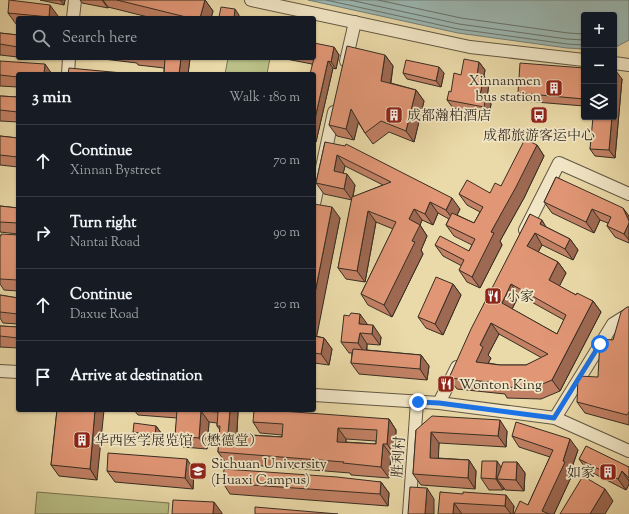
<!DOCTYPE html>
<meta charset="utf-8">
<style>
body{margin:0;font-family:"Sorts Mill Goudy","Noto Serif SC",serif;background:#20242c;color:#f1f3f6}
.controls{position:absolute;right:12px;top:12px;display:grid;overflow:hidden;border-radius:4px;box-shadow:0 1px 3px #0004}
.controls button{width:36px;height:36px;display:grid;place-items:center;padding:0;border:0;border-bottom:1px solid #363941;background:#171b24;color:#f1f3f6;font:20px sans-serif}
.stop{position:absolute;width:12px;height:12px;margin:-9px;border:3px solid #1a73e8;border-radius:50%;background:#fff}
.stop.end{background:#1a73e8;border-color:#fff;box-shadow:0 1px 4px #0008}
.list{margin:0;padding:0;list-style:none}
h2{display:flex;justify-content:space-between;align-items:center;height:52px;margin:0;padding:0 16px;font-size:17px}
h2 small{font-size:13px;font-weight:400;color:#9ea1a6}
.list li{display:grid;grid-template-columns:26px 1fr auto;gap:12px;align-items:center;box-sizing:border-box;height:72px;padding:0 16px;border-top:1px solid #363941}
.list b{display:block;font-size:15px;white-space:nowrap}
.list p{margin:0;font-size:13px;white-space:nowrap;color:#9ea1a6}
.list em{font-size:13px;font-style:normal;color:#9ea1a6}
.icon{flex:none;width:22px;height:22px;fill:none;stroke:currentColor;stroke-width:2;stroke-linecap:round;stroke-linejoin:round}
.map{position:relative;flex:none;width:629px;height:514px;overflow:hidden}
.search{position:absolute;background:#171b24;box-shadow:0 1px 3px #0004;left:16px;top:16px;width:300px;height:44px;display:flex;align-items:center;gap:10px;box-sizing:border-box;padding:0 14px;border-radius:4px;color:#9ea1a6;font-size:15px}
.panel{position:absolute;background:#171b24;box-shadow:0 1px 3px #0004;left:16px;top:72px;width:300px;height:340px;border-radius:4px}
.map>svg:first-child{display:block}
.green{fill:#b9bf86;stroke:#787654}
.water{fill:#9cb8b3;stroke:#738179}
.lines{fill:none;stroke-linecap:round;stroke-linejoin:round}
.shore{stroke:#69736b;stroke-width:1}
.minor-casing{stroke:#635944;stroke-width:14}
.minor{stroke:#f2e7c7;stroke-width:12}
.wall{fill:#c28165;stroke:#362e23;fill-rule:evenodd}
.shaded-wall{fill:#9e6952;stroke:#362e23}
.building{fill:#e19675;stroke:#362e23;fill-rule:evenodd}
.route{stroke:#1a73e8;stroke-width:5}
.labels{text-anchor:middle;stroke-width:3.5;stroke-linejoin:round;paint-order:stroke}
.poi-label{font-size:14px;fill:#362e23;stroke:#f2e7c7;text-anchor:start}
.street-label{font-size:14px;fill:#362e23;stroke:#f2e7c7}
</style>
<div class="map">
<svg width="629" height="514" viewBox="0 0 629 514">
<rect width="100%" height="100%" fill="#ebdaa9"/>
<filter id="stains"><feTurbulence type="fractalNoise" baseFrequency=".005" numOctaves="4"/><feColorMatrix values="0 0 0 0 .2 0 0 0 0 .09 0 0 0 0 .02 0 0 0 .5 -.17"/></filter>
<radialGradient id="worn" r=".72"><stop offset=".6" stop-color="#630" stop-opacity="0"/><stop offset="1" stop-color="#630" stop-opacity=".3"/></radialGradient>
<g class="green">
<polygon points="228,58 270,58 267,74 225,74"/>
<polygon points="37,492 169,503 168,514 35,514"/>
</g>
<polygon class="water" points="308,0 629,0 629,40 614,48 614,15 584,15 584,49 567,48 458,33"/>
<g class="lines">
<g class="shore">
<polyline points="326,0 458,29 567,44 584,45"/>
<polyline points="350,0 459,24 567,39 584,40"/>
<polyline points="378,0 461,18 568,33 584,34"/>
</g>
<defs>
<g id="minor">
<polyline points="251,0 470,47 584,60"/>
<polyline points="73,18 75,0"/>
<polyline points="346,61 355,22"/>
<polyline points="614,63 629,65"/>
<polyline points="68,74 69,58"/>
<polyline points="314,204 334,112"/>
<polyline points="525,230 559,163 629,194"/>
<polyline points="0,371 18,372"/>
<polyline points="314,395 439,403 555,418 629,451"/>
<polyline points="439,403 457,367"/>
<polyline points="555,418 613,324 629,314"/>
<polyline points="409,514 417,402"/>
</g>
</defs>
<use href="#minor" class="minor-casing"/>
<use href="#minor" class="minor"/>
</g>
<g class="wall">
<polygon points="40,0 65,0 64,5"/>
<polygon points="80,0 205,0 213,11 211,18 152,18 108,7 108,8 82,3"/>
<polygon points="8,13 58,16 58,18 18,18 18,24 16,24"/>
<polygon points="0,33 18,35 18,57 0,55"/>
<polygon points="334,47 339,55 336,69 333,68 316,142 314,141 314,74 312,64 281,58 314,58"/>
<polygon points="385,55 393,66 391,83 416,90 424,101 414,142 389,132 373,144 365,133 358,122 354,140 337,136 329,125"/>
<polygon points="95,58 190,58 188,74 164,74 164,68 138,65 137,63"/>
<polygon points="0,61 18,74 18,87 0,86"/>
<polygon points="479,62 485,70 484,76 489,84 487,97 491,104 489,115 453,108 447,100 451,92 461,75"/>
<polygon points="584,68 584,106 523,101 518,93"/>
<polygon points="403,73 444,73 441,87 407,79"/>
<polygon points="622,79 615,158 595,156 590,149"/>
<polygon points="0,96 18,97 18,122 0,121"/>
<polygon points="0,136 18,138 18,167 0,165"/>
<path d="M325,142L460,209L457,215L474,223L480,212L467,205L459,194L490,193L501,186L537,145L544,156L524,198L500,241L502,245L480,288L467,282L459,270L462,266L443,256L435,245L469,251L472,245L454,236L446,225L449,219L438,213L433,225L422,220L420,225L427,236L421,250L423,254L392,317L368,305L361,294L393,229L376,222L365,282L346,279L338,268L352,200L324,194L316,183ZM345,166L383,185L353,197L355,185L343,173Z"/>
<polygon points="556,177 629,216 629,243 615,237 607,226 608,223 600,220 594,233 552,213 544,202"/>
<polygon points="314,204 340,218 316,336 324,338 332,349 329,365 314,363"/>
<polygon points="0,206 18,208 18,234 0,232"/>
<path d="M530,214L546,227L570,239L578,250L573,260L542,245L538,252L558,262L566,273L559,286L576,295L593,301L601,312L560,391L541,399L507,398L505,394L457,389L449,378ZM519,295L564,320L557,334L512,309ZM499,334L542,358L526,365H500L488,363L491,358L488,355Z"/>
<polygon points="18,235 18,291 4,290 0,284 0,236"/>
<polygon points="453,284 461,295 443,335 426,328 418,317"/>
<polygon points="0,295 18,298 18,324 3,323 0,318"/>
<polygon points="629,307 629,425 585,413 577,402 598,377 613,340"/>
<polygon points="368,325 381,337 380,345 367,344 367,350 421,355 429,366 427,380 359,374 351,363 352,353 349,353 341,342"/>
<polygon points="0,326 18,327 18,348 0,347"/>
<polygon points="57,410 97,480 59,476 51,465"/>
<path d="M134,410H237L238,412L237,434L282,437V435L260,433L253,422L389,419L396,430L395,456L391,455L389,478L351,475L350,473L226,463L218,452L220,430L217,426V423L209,422L207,449L183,447L175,436L177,418L138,415ZM346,439L376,441V444L346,442Z"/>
<polygon points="156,426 164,437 163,446 141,444 133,432"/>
<polygon points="416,430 507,431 506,447 439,443 438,458 469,460 476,471 475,489 421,485 413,474"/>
<polygon points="512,436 578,450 571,470 573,473 554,514 514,514 528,505 550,457 519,447"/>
<polygon points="579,459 629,467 629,484 626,490 587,470"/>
<polygon points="517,462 525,473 524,491 505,490 504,488 503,490 489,490 481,478 501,468"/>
<polygon points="194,470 193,489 115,482 107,471"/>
<polygon points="381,482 389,493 388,506 230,494 223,483"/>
<polygon points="440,492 514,506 513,514 462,514"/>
</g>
<g class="shaded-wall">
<polygon points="60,0 65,0 64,5"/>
<polygon points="102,0 103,0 108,7 108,8"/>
<polygon points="205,0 213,11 211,18 200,18"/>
<polygon points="50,5 58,16 58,18 49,18 49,17"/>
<polygon points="235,9 239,15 239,18 234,18"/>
<polygon points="334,47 339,55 336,69 331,62"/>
<polygon points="385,55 393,66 389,92 381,81"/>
<polygon points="181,58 190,58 188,74 179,74"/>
<polygon points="328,61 333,68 316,142 314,138 314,123"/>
<polygon points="479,62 485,70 482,83 477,75"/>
<polygon points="45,64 52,74 44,74"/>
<polygon points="439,67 444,73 441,87 436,81"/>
<polygon points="616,71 622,79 615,158 609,150 612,117 614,117 614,97"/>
<polygon points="484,76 489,84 487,97 491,104 489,115 484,107 480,95"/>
<polygon points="416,90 424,101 414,142 406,131"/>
<polygon points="351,109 359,120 354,140 346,129"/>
<polygon points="537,145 544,156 524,198 500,241 502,245 480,288 472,277 491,232"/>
<polygon points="337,155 345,166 341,182 334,171"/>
<polygon points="347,174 355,185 352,200 344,189"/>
<polygon points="452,198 460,209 454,221 446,210"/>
<polygon points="430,202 438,213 433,225 425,214"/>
<polygon points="332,207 340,218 315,345 314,344 314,298"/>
<polygon points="623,208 629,216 629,221"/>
<polygon points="414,209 422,220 420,225 427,236 421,250 423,254 392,317 384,305 412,241 409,219"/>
<polygon points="592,209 600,220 594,233 586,222"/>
<polygon points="368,211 376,222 365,282 357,271"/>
<polygon points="542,220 549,232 540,224"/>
<polygon points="629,223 629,240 624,234"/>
<polygon points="535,233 542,245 535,258 527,246"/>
<polygon points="570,239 578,250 573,260 565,249"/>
<polygon points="558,262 566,273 557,291 549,280"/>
<polygon points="453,284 461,295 443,335 435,324"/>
<polygon points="511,284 519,295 509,315 502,303"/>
<polygon points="593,301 601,312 560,391 552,380"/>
<polygon points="360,314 368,325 359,324"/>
<polygon points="491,323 499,334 488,355 491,358 483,373 476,362 480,345"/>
<polygon points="373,325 381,337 380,345 372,334"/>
<polygon points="360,333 367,344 366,355 358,343"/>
<polygon points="324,338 332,349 329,365 321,354"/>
<polygon points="421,355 429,366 427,380 420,369"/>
<polygon points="95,410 104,410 97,480 90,469"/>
<polygon points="230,410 237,410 238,412 236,445 228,434"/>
<polygon points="201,411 209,422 207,449 199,438"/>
<polygon points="389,419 396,430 395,456 387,444"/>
<polygon points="500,420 507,431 506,447 498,436"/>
<polygon points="156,426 164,437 163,446 155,435"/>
<polygon points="338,428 346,439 345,453 337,442"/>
<polygon points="431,432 439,443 438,469 430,458"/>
<polygon points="570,439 578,450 571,470 573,473 554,514 544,514 542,511 563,461"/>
<polygon points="383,444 391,455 389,478 381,467"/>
<polygon points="187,459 194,470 193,489 185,478"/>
<polygon points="469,460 476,471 475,489 468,478"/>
<polygon points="497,461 505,473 497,479 504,488 503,490 496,479"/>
<polygon points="517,462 525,473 524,491 516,480"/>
<polygon points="622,471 629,481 629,484 626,490 618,479"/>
<polygon points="381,482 389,493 388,506 380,494"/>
<polygon points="427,488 434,499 434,514 425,514"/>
<polygon points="605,489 613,501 605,514 590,514"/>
<polygon points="506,495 514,506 513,514 511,514 505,506"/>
<polygon points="214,502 222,513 222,514 213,514"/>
<polygon points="454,503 462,514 453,514"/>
</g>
<g class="building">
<polygon points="9,0 50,5 49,17 8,13"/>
<polygon points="117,0 205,0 200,18 190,18"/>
<polygon points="221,7 235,9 234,18 224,18 219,17"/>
<polygon points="0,33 18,35 18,47 0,44"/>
<polygon points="314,43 334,47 331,62 328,61 314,123 314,74 310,74 314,58 312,58 314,58"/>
<polygon points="347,46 385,55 381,81 416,90 406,131 381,121 365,133 351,109 346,129 329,125"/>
<polygon points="165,58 181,58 179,74 164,74"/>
<polygon points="464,59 479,62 477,75 484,76 480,95 486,96 484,107 447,100 449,91 451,92 454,73 461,75"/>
<polygon points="406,60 439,67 436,81 403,73"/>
<polygon points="0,61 45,64 44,74 18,74 18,77 0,75"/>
<polygon points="520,63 584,68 584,99 518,93"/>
<polygon points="69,68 133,74 68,74"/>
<polygon points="614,71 616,71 614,97"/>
<polygon points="0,96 18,97 18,112 0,110"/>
<polygon points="593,117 612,117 609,150 590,149"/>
<polygon points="0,136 18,138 18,157 0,155"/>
<polygon points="525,139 537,145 516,187 491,232 494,233 472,277 459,270 464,260 435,245 440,236 469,251 475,239 446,225 452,213 474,223 483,207 459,194 467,180 490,193 495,183 501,186"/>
<polygon points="325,142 345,146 346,144 452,198 446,210 430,202 425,214 414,209 409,219 420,225 412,241 415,242 384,305 361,294 396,222 368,211 357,271 338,268 352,197 391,182 337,155 334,171 347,174 344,189 316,183"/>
<polygon points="556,177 623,208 629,221 629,223 624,234 607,226 611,217 592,209 586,222 544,202"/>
<polygon points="314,204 332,207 314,298"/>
<polygon points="0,206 18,208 18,223 0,222"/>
<path d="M530,214L542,220L540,224L570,239L565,249L535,233L527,246L558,262L549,280L576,295L577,293L593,301L552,380L533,388L499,387V383L449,378L471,329ZM511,284L566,315L557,334L502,303ZM491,323L548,354L526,365H500L476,362L483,347L480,345Z"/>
<polygon points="1,234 18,235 18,280 0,279 0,236 1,236"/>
<polygon points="436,277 453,284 435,324 418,317"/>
<polygon points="0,295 18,298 18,314 0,312"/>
<polygon points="627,307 629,307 629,412 627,415 577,402 578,376 598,377 600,339 613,340 621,312"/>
<polygon points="351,313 360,314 359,324 373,325 372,334 360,333 358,343 341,342 344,315 349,316"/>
<polygon points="0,326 18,327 18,338 0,336"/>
<polygon points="314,336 324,338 321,354 314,353"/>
<polygon points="353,349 421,355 420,369 351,363"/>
<polygon points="57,410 95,410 90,469 51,465"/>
<path d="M177,410H230L228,434L282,437L283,424L253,422L254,410H268L389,419L387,444H383L381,467L343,463L344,462L218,452L220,426H217L218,412L201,411L199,438L175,436ZM338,428L377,430L376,444L337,442Z"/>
<polygon points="432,416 500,420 498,436 431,432 430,458 469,460 468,478 413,474 416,430"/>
<polygon points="516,422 570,439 563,461 565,462 542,511 549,514 514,514 520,501 528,505 553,450 512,436"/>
<polygon points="134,423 156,426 155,435 133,432"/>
<polygon points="586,446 629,467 629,478 622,471 618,479 579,459"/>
<polygon points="108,453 187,459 185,478 107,471"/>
<polygon points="482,461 497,461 496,479 481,478"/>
<polygon points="503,462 517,462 516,480 497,479"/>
<polygon points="224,469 337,477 381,482 380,494 223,483"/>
<polygon points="583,476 605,489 590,514 560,514"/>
<polygon points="410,487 427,488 425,514 408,514"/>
<polygon points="440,492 463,494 463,492 506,495 505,506 454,503 453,514 438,514"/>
<polygon points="173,500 214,502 213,514 172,514"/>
<polygon points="255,507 338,514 255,514"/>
</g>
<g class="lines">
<polyline class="route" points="418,402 439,403 554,418 600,344"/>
</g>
<defs>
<symbol id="building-square" viewBox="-11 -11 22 22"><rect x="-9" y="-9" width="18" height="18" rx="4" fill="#8f2418" stroke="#f2e7c7"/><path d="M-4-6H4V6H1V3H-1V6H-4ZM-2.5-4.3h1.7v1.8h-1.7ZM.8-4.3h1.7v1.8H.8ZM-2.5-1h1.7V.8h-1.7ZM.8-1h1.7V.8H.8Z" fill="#fff"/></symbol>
<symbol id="bus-square" viewBox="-11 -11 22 22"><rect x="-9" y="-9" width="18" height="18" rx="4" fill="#8f2418" stroke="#f2e7c7"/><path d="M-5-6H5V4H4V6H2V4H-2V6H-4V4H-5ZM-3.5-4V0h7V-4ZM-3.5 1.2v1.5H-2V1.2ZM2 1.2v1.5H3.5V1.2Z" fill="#fff"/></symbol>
<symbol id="restaurant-square" viewBox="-11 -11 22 22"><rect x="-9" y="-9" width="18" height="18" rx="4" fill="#8f2418" stroke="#f2e7c7"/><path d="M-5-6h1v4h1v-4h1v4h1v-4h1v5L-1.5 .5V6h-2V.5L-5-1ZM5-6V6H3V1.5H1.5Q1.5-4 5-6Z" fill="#fff"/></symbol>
<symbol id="university-square" viewBox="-11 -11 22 22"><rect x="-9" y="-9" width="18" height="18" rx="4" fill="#8f2418" stroke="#f2e7c7"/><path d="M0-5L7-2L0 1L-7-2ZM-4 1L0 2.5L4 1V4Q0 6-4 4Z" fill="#fff"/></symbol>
</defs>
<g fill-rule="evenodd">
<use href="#building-square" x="544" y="78" width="20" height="20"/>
<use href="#building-square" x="384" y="105" width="20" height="20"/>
<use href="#bus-square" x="529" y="105" width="20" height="20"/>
<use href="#restaurant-square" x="483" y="286" width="20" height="20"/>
<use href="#restaurant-square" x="436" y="374" width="20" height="20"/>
<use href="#building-square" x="72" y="430" width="20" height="20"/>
<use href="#university-square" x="188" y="461" width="20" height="20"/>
<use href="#building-square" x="598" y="462" width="20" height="20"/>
</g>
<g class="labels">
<g class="poi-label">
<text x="541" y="85" text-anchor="end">Xinnanmen<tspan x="541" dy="16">bus station</tspan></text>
<text x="407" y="120">成都瀚柏酒店</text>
<text x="539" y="140" text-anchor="middle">成都旅游客运中心</text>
<text x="506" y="301">小家</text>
<text x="459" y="389">Wonton King</text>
<text x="95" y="445">华西医学展览馆（懋德堂）</text>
<text x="211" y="468">Sichuan University<tspan x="211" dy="16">(Huaxi Campus)</tspan></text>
<text x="595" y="477" text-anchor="end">如家</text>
</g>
<g class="street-label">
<text transform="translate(398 457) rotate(-86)" y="5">胜利村</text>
</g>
</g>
<rect width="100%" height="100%" filter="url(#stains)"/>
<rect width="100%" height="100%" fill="url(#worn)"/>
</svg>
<div class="controls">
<button>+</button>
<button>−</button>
<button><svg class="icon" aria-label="layers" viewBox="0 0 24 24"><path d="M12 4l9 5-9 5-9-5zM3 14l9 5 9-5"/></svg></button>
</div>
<div class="stop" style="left:600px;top:344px"></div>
<div class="stop end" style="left:418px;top:402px"></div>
<div class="search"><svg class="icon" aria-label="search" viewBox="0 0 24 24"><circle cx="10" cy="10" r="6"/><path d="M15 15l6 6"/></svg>Search here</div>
<section class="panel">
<h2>3 min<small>Walk · 180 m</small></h2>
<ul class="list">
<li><svg class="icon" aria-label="ahead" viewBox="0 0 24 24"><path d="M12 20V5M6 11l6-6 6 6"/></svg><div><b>Continue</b><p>Xinnan Bystreet</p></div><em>70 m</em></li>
<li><svg class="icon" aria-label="right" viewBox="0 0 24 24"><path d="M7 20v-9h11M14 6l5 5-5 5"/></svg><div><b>Turn right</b><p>Nantai Road</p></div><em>90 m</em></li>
<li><svg class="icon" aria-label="ahead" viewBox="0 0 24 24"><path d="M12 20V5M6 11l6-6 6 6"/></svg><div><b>Continue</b><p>Daxue Road</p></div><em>20 m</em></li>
<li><svg class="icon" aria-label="arrive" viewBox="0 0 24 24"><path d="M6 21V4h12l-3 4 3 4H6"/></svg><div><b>Arrive at destination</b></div></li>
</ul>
</section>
</div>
